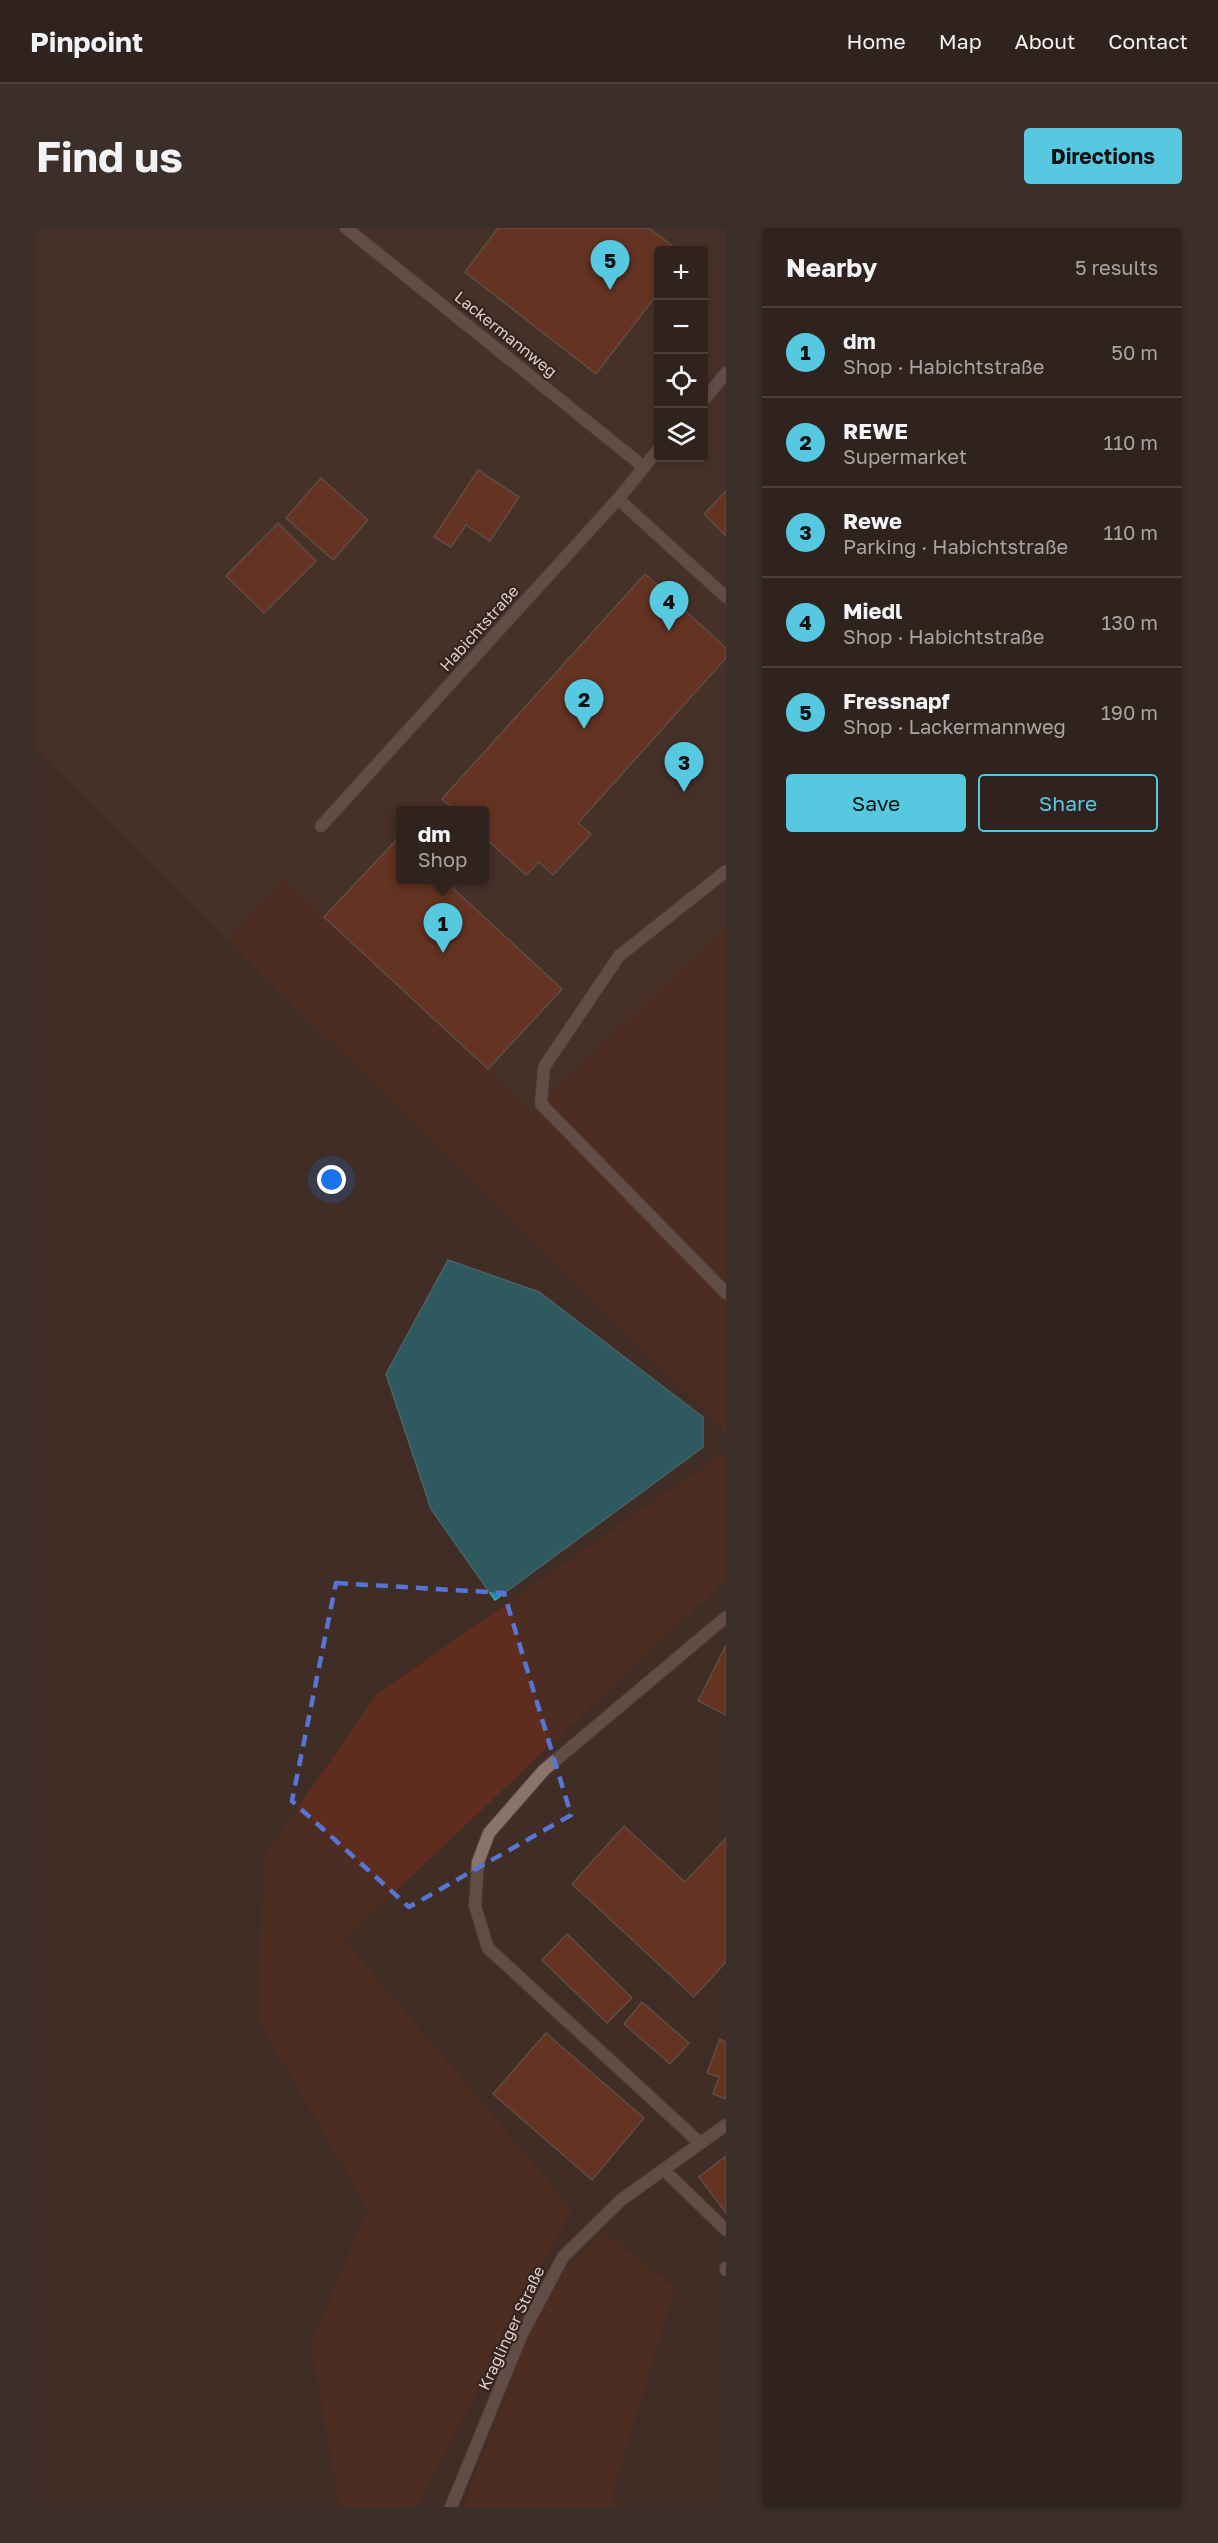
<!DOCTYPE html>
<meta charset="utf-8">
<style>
body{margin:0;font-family:"Golos Text",sans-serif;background:#3c2f29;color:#f1f3f6}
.controls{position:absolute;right:18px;top:18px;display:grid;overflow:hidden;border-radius:6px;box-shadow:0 3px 9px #0003}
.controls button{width:54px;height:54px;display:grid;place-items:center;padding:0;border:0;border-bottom:2px solid #4b3f3b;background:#30221c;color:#f1f3f6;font:30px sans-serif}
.you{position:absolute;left:296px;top:952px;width:21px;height:21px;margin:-15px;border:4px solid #fff;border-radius:50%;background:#1a73e8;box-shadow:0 0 0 9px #1a73e833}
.badge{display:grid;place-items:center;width:39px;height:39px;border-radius:50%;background:#56c9e1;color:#111;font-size:20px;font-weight:700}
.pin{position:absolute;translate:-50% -50px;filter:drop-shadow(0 2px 3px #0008)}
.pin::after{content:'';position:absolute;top:32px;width:21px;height:18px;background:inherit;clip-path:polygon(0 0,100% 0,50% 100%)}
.popup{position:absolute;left:360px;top:578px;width:93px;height:78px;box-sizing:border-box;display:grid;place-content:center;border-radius:6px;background:#30221c;filter:drop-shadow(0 2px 4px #0005);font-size:20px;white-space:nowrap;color:#a8a4a3}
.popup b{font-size:22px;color:#f1f3f6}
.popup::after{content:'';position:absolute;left:50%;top:100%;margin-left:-12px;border:12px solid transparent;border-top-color:#30221c}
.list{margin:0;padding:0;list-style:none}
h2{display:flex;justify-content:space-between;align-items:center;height:78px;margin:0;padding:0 24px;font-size:26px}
h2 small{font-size:20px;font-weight:400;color:#a8a4a3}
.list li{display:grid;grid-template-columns:39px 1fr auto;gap:18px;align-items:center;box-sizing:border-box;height:90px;padding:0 24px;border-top:2px solid #4b3f3b}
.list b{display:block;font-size:22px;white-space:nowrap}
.list p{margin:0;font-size:20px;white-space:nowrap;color:#a8a4a3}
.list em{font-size:20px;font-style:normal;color:#a8a4a3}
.actions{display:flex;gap:12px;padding:18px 24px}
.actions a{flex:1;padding:14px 0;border:2px solid #56c9e1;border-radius:6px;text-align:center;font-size:21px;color:#56c9e1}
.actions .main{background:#56c9e1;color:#111}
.icon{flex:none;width:33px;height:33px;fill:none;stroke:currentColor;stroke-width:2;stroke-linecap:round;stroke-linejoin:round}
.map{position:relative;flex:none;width:690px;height:2279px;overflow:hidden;border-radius:6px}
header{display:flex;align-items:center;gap:36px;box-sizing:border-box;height:84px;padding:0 30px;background:#30221c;border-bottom:2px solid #4b3f3b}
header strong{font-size:28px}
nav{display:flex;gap:33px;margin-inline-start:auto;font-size:21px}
.intro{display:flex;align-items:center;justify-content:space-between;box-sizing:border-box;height:144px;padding:0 36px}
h1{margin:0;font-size:42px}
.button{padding:15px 27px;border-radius:6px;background:#56c9e1;color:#111;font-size:21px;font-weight:700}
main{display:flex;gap:36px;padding:0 36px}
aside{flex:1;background:#30221c;border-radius:6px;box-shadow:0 3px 9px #0003}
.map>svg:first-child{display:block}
.built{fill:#4f352d;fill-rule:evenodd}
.green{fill:#5e2d1d}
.water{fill:#198ea2;stroke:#54a2ae;stroke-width:1.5}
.building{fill:#903a1d;stroke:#877169;stroke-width:1.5}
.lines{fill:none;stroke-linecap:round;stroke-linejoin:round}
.service-casing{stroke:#594944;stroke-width:14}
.minor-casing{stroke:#594944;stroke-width:14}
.service{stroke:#8a736c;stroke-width:12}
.minor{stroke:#8a736c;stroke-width:12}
.marked{fill:none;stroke:#5675d4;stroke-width:4.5;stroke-dasharray:12 8;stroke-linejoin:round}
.labels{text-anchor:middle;stroke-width:4.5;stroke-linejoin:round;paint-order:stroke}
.street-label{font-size:16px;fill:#dccfcb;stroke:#35231d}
</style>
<header>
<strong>Pinpoint</strong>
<nav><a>Home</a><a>Map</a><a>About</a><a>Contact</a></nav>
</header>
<div class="intro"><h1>Find us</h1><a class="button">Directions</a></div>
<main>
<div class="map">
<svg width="690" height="2279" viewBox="0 0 690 2279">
<rect width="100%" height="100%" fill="#402d26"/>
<path class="built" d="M0,0H690V698L496,885L249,653L192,712L0,523ZM622,22H668V230H622ZM365,582H449V652H365Z"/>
<g class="green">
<polygon points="248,652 496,885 690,698 690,1204 192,712"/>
<polygon points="690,1223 690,1351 308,1712 536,1981 381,2279 304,2279 275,2116 332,1981 222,1792 228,1628 341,1466"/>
<polygon points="566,2003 639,2060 574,2273 588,2279 427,2279 491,2111 528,2043"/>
</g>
<polygon class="water" points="412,1032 503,1064 667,1189 667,1219 459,1372 395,1281 350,1146"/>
<g class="building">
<polygon points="462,0 613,0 642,22 622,22 622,65 560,146 429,44"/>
<polygon points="442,242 483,269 454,313 430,297 415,319 398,309"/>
<polygon points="285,250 332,292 297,332 250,290"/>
<polygon points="690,263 690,308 668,286"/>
<polygon points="242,295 280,333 228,385 190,348"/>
<polygon points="609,346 690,420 690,430 542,595 555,606 517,647 503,634 490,647 449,610 449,582 419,582 406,571"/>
<polygon points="363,609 365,612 365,652 408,652 526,761 452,841 288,689"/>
<polygon points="690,1417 690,1487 662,1473"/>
<polygon points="588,1598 649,1654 690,1610 690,1734 658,1769 536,1656"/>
<polygon points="531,1706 596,1770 571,1795 506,1732"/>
<polygon points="606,1774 653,1815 634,1836 588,1796"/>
<polygon points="510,1805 608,1890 556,1952 457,1866"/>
<polygon points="684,1811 690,1814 690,1871 677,1866 683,1849 671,1845"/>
<polygon points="690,1928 690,1985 663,1949"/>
</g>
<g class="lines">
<defs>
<g id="service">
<polyline points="582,271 690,369"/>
<polyline points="690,643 583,728 508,839 505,876 690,1065"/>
<polyline points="664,1915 452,1720 439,1678 442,1634 453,1605 508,1542 690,1389"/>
<polyline points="628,1942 690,2002"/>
<polyline points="690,2040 690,2042"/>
</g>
<g id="minor">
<polyline points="310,0 608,239"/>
<polyline points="668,172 690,145"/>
<polyline points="285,598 582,271 622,222"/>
<polyline points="415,2279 486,2106 527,2029 585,1972 690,1897"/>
</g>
</defs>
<use href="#service" class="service-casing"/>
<use href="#minor" class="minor-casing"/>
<use href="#service" class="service"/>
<use href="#minor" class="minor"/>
</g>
<path d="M0 0H690V2279H0ZM300,1355L468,1365L535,1587L373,1679L256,1573Z" fill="#402d26" fill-opacity=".55" fill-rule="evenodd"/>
<path class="marked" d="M300,1355L468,1365L535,1587L373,1679L256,1573Z"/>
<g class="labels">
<g class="street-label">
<text transform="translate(470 106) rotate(39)" y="6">Lackermannweg</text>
<text transform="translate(443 400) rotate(-48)" y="6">Habichtstraße</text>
<text transform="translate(475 2100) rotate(-65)" y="6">Kraglinger Straße</text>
</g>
</g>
</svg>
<div class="controls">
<button>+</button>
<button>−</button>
<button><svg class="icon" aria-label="locate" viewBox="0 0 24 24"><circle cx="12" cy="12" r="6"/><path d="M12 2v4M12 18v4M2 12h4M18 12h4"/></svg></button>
<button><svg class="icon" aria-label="layers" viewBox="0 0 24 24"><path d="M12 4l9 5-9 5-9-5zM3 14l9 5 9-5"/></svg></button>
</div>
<div class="you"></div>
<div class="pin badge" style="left:407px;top:725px">1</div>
<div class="popup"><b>dm</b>Shop</div>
<div class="pin badge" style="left:548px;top:501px">2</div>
<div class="pin badge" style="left:648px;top:564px">3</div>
<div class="pin badge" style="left:633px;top:403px">4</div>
<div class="pin badge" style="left:574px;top:62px">5</div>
</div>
<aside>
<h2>Nearby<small>5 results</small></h2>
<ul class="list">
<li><span class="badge">1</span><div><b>dm</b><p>Shop · Habichtstraße</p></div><em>50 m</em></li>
<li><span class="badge">2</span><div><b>REWE</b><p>Supermarket</p></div><em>110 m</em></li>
<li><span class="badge">3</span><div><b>Rewe</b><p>Parking · Habichtstraße</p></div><em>110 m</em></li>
<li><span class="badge">4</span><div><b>Miedl</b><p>Shop · Habichtstraße</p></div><em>130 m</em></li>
<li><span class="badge">5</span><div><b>Fressnapf</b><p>Shop · Lackermannweg</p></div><em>190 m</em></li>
</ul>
<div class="actions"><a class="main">Save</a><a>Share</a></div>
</aside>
</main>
